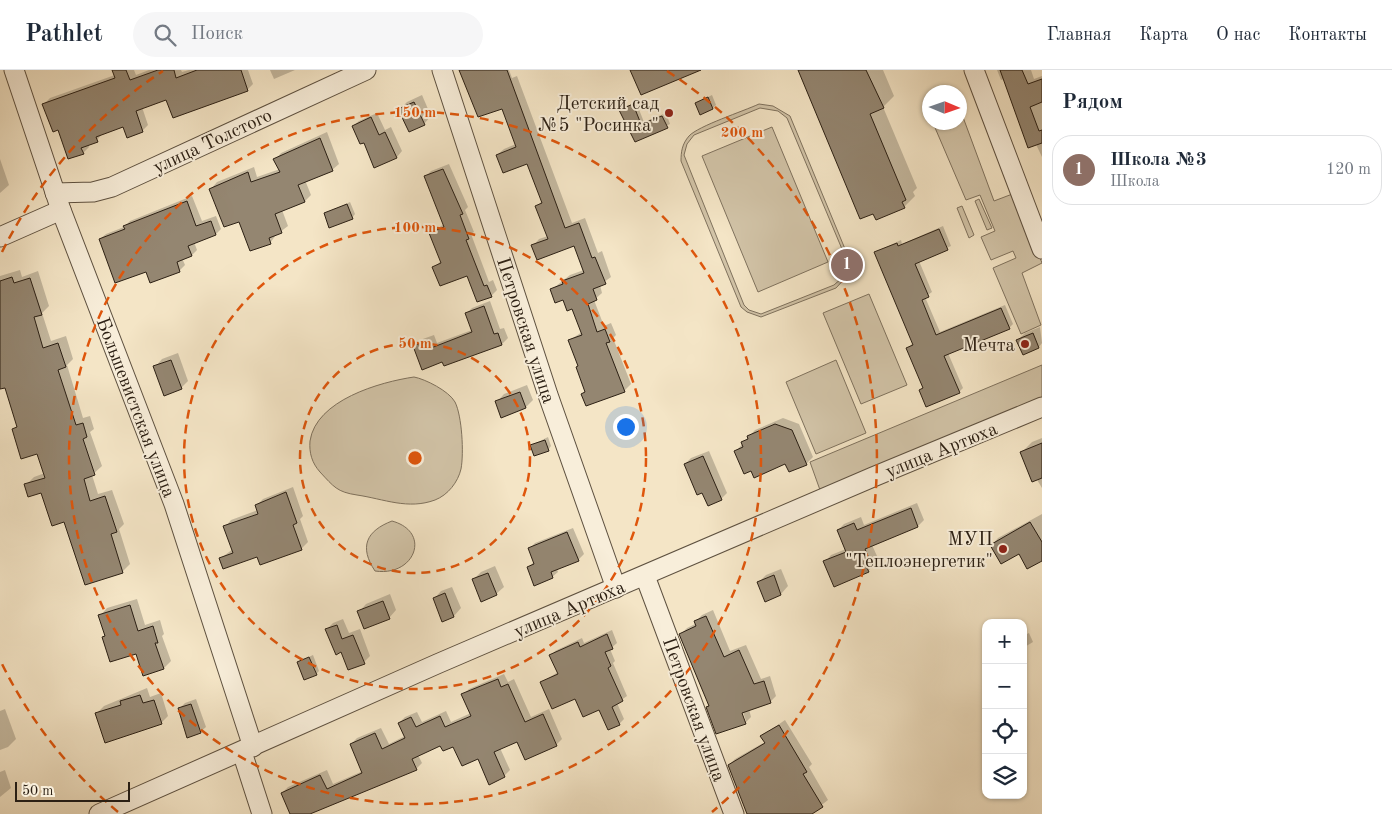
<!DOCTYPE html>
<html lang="ru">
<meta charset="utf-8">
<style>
body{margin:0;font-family:"Old Standard TT",serif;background:#f6f6f7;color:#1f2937}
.controls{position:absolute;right:15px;bottom:15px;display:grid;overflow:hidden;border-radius:10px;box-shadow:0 1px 4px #0004}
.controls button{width:45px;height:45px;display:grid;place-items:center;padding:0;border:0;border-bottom:1px solid #e0e1e3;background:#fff;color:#1f2937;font:25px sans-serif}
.compass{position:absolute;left:922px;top:15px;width:45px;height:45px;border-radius:50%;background:#fff;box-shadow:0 1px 4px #0004;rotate:92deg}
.scale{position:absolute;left:15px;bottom:12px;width:115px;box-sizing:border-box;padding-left:5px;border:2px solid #2c2014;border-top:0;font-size:14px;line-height:18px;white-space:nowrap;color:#2c2014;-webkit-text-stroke:4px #f8eeda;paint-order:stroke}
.you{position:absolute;left:625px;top:356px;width:18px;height:18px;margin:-12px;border:4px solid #fff;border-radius:50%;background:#1a73e8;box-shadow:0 0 0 8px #1a73e833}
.badge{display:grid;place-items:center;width:32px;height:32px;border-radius:50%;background:#8f2418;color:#fff;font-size:16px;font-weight:700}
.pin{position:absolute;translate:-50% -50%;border:2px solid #fff;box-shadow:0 1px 5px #0006}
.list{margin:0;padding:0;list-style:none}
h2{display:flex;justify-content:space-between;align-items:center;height:65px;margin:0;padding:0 20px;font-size:21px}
h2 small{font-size:16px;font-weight:400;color:#747a83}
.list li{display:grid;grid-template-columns:32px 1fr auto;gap:15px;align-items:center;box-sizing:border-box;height:70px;margin:0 10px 10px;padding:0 10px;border:1px solid #e0e1e3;border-radius:20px}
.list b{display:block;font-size:19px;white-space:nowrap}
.list p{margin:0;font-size:16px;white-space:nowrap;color:#747a83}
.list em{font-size:16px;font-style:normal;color:#747a83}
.icon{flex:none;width:28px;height:28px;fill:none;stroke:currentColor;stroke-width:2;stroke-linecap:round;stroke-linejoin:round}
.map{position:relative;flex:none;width:1042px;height:744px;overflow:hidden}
header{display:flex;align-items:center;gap:30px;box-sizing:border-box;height:70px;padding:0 25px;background:#fff;border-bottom:1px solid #e0e1e3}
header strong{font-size:24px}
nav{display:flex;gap:28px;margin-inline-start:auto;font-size:18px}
.search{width:350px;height:45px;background:#f6f6f7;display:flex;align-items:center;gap:12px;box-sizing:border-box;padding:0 18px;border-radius:28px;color:#747a83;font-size:19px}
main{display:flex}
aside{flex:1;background:#fff}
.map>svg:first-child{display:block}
.green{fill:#d2c4a8;stroke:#7f725e;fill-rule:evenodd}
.shadow{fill:#0003;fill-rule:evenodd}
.building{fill:#948671;stroke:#2c2014}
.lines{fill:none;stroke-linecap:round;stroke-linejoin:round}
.minor-casing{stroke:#5e5140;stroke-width:21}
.minor{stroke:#f8eeda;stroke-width:19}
.ring{fill:none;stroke:#df560c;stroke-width:2.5;stroke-dasharray:9 6}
.poi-dot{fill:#8f2418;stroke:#f8eeda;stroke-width:2}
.labels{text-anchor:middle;stroke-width:4;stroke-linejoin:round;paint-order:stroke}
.poi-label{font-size:19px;fill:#2c2014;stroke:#f8eeda;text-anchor:end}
.street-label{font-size:19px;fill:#2c2014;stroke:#f8eeda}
.centre{fill:#df560c;stroke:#f8eeda;stroke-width:2.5}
.ring-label{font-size:15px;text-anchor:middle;font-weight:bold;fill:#df560c;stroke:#f8eeda;stroke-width:4;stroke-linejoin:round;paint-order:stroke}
</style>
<header>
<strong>Pathlet</strong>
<div class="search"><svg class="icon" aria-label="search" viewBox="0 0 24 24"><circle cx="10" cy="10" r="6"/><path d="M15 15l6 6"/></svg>Поиск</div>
<nav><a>Главная</a><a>Карта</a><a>О нас</a><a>Контакты</a></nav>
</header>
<main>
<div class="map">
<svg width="1042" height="744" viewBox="0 0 1042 744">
<rect width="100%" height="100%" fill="#f4e5c6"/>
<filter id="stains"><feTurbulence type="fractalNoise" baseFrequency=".004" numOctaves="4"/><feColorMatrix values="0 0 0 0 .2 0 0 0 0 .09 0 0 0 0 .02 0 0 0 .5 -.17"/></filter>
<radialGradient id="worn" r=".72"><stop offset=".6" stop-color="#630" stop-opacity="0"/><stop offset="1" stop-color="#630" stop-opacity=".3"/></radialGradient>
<g class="green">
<path d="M759,34L773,36L790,46L850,191L849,204L836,218L761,247L747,242L741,237L681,91C681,82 682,74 689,66C698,56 744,41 759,34ZM760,38L778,41L787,48L847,191L843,207L834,215L761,244L749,240L744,235L684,85L687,74L694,65Z"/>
<polygon points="960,39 994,131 1015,123 1042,193 1022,203 1041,255 1021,264 993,198 1016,188 1013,181 991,190 981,167 995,161 980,125 966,130 933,53 959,52"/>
<polygon points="772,57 828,192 758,222 702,86"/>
<polygon points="979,129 992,158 987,160 975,131"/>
<polygon points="962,136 974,165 969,168 957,138"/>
<polygon points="869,224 907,315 861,334 823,243"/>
<polygon points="836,290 866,363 816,384 786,312"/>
<polygon points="1042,295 1042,328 820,420 810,392"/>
<path d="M414,307C425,309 449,321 455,332C462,346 464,383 461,399C458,412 448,425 435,430C408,440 384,429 357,425C337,422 334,417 320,402C312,393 309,383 310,371C316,330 380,312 414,307Z"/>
<path d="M392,451C432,462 415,507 375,501C359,477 366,461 392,451Z"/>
</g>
<g class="shadow">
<polygon points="113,0 134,0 136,5 149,0 181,0 182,2 189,0 248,0 253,14 247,20 167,28 142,37 148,55 142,61 124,55 103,63 97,70 88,74 89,77 83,83 58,59 44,34 50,28 115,5"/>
<polygon points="270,0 295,0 274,9"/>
<polygon points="464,0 509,0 512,8 517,6 572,153 585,148 598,183 602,181 611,207 600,215 602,223 594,230 604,256 611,253 616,265 613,268 631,314 624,321 582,324 586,321 570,270 582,262 573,238 551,220 570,205 584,200 574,175 533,176 539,169 548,166 537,136 542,131 527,92 497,85 504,79 516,74 503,37"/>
<polygon points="799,0 883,0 894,26 883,37 917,118 913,122 915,126 904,137"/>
<polygon points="997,0 1031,0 1034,9 1042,6 1042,87 1005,9 1001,10"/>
<polygon points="422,25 431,46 424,54 400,39 407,32"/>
<polygon points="712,25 716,35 713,38 696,33"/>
<polygon points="636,32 644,52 666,43 670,54 635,70 621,40"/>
<polygon points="377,43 385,60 391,57 402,81 397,87 375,96 364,71 353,56 359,51"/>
<polygon points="327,62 339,94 332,100 305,110 311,125 305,131 282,140 288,156 276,165 270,173 240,150 211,119 217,112 254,97 257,107 280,99 275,90 281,83"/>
<polygon points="0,89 9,115 0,123"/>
<polygon points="449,94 468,137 465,140 474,162 471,164 489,212 493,210 497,220 491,226 467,204 434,197 441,191 431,163 444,154 425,107 431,101"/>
<polygon points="192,126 202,151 216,146 221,159 216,164 194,172 197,180 192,185 182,188 185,195 179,201 147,200 100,169 106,164 124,157 130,151"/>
<polygon points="350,132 355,144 352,148 325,144"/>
<polygon points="943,156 951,176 919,191 932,222 925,227 940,262 1005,235 1013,254 1009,258 948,283 963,318 959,322 921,320 923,317 907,278 913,273 876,182 901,170 902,174"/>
<polygon points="20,200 22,207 38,201 49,236 42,243 51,271 66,266 73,289 67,295 83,348 90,346 94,359 90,362 102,396 92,405 98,424 112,420 124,454 119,459 130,494 122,502 64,451 42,421 26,415 34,407 45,403 38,382 13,360 18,355 5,316 0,318 0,206"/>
<polygon points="490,231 500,259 504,258 508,268 502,274 444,294 443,290 414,276 420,270 434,265 437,273 472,260 466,244 472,238"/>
<polygon points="1040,257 1042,273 1039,277 1018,270 1025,263"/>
<polygon points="178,283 188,311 181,318 155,297 162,289"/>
<polygon points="527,315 533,330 526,337 497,332 504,324"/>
<polygon points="783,348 799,354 813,387 806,394 786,393 752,400 736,381 755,360"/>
<polygon points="548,367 551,376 548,380 532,375"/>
<polygon points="1042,368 1042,418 1021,383 1032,372"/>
<polygon points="709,381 727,423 721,429 703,421 685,394 691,388"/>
<polygon points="293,417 303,446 300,449 308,472 301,479 221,488 233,479 225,457 231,450 258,440 256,436 263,429"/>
<polygon points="917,433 924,450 918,456 872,475 877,486 872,490 874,495 868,501 825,492 831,485 846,479 838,460 844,454 861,447 864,455"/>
<polygon points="1042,444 1042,489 992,475 998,468"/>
<polygon points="573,458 584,484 578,490 557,499 558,502 552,507 528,497 534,492 530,478 535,473"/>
<polygon points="495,496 504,517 496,524 474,509 481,502"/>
<polygon points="781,499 788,516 781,524 765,530 758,513 766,505"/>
<polygon points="452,517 461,538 454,546 442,550 434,529 441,521"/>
<polygon points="390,524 396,540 389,548 359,542 366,534"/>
<polygon points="137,529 145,555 160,550 164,564 162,566 171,591 164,598 103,567 106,564 100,546 107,538"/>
<path d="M713,540L730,581L746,575L761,609L770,606L776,626L770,632L749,639L751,647L745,653L707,637L710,634L681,564L687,558L697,553L696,551L702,545ZM741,636L746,651H743L739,637Z"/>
<polygon points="343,549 349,563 360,559 370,586 364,592 327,559 333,553"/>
<polygon points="612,560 617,573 610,579 615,591 613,593 627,626 617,633 624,649 619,654 600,638 542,612 558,602 551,586 555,581 582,568 584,573"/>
<polygon points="1029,563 1033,572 1023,578 1023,566"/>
<polygon points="313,585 319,601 316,604 298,592"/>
<polygon points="504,604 508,612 514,609 531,647 549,639 562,669 556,675 517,670 500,678 510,700 504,706 479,687 454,675 441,675 418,685 422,693 416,699 308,744 292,744 282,723 288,717 327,700 333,714 363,701 351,674 357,668 381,658 389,674 405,666 399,653 405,647 417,642 422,652 446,641 451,652 471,643 463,625 469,619"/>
<polygon points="147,618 150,627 161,623 168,646 161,653 97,643 104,636"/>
<polygon points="196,629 206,657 200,662 180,638 185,633"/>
<polygon points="5,639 16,669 8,677 0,680 0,641"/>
<polygon points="785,650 812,694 809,697 828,730 810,744 749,744 729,695 735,689 765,672 762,666"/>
<polygon points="5,700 11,718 0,727 0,702"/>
</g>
<g class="building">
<polygon points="112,0 126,0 130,10 158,0 174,0 176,8 197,0 241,0 248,21 173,48 166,30 136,41 143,62 127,68 123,57 96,67 98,72 81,78 84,84 68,89 58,60 53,62 42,34 115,8"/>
<polygon points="459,0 507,0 565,158 579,153 592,188 595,187 606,214 593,219 597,230 588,234 597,262 605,259 610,272 606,273 625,322 586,336 581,324 585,322 576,297 578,296 568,270 582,265 572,239 567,241 563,230 555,233 550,219 563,214 562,211 584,203 574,176 537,190 531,175 548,169 535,136 542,133 527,94 503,103 496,85 516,77 502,39 478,47"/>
<polygon points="630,0 701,0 641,25"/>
<polygon points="798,0 866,0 884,38 870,44 906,130 902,132 905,138 876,150 873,144 860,149"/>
<polygon points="1000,0 1022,0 1028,14 1042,9 1042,32 1030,37 1039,61 1042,60 1042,73 1028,78"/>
<polygon points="708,27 713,39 700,45 695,33"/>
<polygon points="414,32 425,55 409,62 398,39"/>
<polygon points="633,34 641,54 662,46 668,58 635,72 619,40"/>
<polygon points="371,47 379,65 385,62 397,88 374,98 364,73 360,74 352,56"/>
<polygon points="320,68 333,101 298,115 305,132 275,144 282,163 269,168 271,174 250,181 239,152 224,157 209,119 248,102 251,112 280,102 273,89"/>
<polygon points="443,99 463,144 460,145 469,169 466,170 484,216 487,215 492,227 477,232 467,206 440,216 432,197 441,193 429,163 444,157 424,106"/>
<polygon points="187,131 196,156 211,151 216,165 188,176 192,186 177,192 180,202 150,213 146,202 115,213 99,169 125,159 123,156"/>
<polygon points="347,134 353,149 329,158 324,143"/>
<polygon points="939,159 948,180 915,194 929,227 922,230 936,265 1001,238 1010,259 944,286 960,323 926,337 919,320 923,318 906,278 913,275 874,182 897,173 898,176"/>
<polygon points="12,207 14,213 30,208 42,245 34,247 43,278 58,273 66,297 58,300 76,355 83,353 87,367 83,369 95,405 84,409 90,431 105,426 117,462 111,464 123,503 85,515 64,452 52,456 41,423 28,427 24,414 45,408 37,384 21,389 12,359 17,357 5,318 0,319 0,211"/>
<polygon points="484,236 494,264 498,263 502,275 444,296 442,292 422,300 413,276 428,270 431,278 472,262 465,243"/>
<polygon points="1033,263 1039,278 1023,285 1016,270"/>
<polygon points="171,290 182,319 164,326 153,296"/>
<polygon points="520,322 526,338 501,348 495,331"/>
<polygon points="775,354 792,360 807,395 789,402 785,394 754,408 751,401 744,404 734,381 743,377 741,372 748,369 747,366"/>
<polygon points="545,370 549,381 534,386 530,375"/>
<polygon points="1042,373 1042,408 1032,412 1020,382"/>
<polygon points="703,386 722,430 708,436 702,423 697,425 684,394"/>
<polygon points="286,422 297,453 293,455 302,480 260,495 257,487 223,499 219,488 233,483 223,456 258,444 255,435"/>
<polygon points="911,438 918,457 865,479 871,493 866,496 869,502 834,517 823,491 846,482 837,460 854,453 857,460"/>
<polygon points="1030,452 1042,472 1042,491 1027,499 1019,484 1001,494 990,475"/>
<polygon points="567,462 579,491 551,502 553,508 534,516 527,497 534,494 528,478"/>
<polygon points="488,503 497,525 481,532 472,509"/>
<polygon points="774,505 781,525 765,532 757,512"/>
<polygon points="445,523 454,547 442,552 433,528"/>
<polygon points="383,531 390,549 364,559 357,541"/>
<polygon points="130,535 138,561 153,556 158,573 155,573 164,599 143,606 136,584 110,592 102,567 105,566 98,545"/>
<polygon points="706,546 724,587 739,580 754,614 764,611 771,633 742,643 746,654 716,664 706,637 709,636 679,564 696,556 694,551"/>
<polygon points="337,555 342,569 353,565 365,594 348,600 341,582 336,585 325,559"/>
<polygon points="607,564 613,579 605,582 611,596 608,598 623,631 612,637 620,655 608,660 599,640 583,647 575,629 552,639 540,612 558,604 549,585 578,572 580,577"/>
<polygon points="309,587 317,605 304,610 297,592"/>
<polygon points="498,609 501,617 508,614 525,652 543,644 557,676 525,690 517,672 494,682 505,707 489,715 478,689 462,696 453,677 443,681 440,676 412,689 417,700 310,744 290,744 281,723 320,705 327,719 362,703 350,674 375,663 382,679 405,668 398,653 411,647 416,657 440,646 445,657 471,646 461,624"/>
<polygon points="140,625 143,633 154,630 162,654 105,673 95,643 121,635 120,631"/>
<polygon points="191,634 201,663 187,668 178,638"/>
<polygon points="779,655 807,702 803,704 823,737 812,744 747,744 728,695 765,673 760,666"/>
</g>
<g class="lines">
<defs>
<g id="minor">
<polyline points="14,0 61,140 174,434 253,677"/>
<polyline points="442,0 548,325 616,518"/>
<polyline points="974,0 1042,179"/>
<polyline points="55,123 93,122 112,117 366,0"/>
<polyline points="0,167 61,140"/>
<polyline points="645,506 734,744"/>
<polyline points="242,682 262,744"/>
<polyline points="99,744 437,594 873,407 1042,337"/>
</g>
</defs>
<use href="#minor" class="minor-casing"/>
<use href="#minor" class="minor"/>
</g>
<g class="ring">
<circle cx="415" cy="388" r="115"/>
<circle cx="415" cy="388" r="231"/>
<circle cx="415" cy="388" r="346"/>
<path d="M118 742A462 462 0 0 1 2 594M2 182A462 462 0 0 1 163 1M667 1A462 462 0 0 1 712 742"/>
</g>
<g class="poi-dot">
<circle cx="669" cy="43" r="5"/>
<circle cx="1025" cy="274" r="5"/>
<circle cx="1003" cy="479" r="5"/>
</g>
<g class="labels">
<g class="poi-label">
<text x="659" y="39">Детский сад<tspan x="659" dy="22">№5 "Росинка"</tspan></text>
<text x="1015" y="281">Мечта</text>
<text x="993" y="475">МУП<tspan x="993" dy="22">"Теплоэнергетик"</tspan></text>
</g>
<g class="street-label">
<text transform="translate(212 70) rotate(-25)" y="7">улица Толстого</text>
<text transform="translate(527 260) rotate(72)" y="7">Петровская улица</text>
<text transform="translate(137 337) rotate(69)" y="7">Большевистская улица</text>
<text transform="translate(941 379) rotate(-22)" y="7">улица Артюха</text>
<text transform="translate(569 538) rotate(-23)" y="7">улица Артюха</text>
<text transform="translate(695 639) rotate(70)" y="7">Петровская улица</text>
</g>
</g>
<circle cx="415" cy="388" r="8" class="centre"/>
<g class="ring-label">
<text x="415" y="47">150 m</text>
<text x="742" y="67">200 m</text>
<text x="415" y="162">100 m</text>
<text x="415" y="278">50 m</text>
</g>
<rect width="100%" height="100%" filter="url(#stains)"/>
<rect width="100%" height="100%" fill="url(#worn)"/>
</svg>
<div class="controls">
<button>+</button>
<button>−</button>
<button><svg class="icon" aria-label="locate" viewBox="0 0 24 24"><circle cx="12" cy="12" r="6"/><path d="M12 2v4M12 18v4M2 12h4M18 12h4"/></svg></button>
<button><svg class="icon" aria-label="layers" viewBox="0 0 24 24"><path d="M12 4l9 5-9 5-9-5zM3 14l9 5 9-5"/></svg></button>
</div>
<svg class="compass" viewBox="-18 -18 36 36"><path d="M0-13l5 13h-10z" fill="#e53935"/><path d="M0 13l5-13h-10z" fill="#747a83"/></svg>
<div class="scale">50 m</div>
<div class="you"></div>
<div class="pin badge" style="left:847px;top:195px;background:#8d6e63">1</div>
</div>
<aside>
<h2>Рядом<small></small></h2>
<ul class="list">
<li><span class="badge" style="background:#8d6e63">1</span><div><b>Школа №3</b><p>Школа</p></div><em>120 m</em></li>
</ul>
</aside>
</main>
